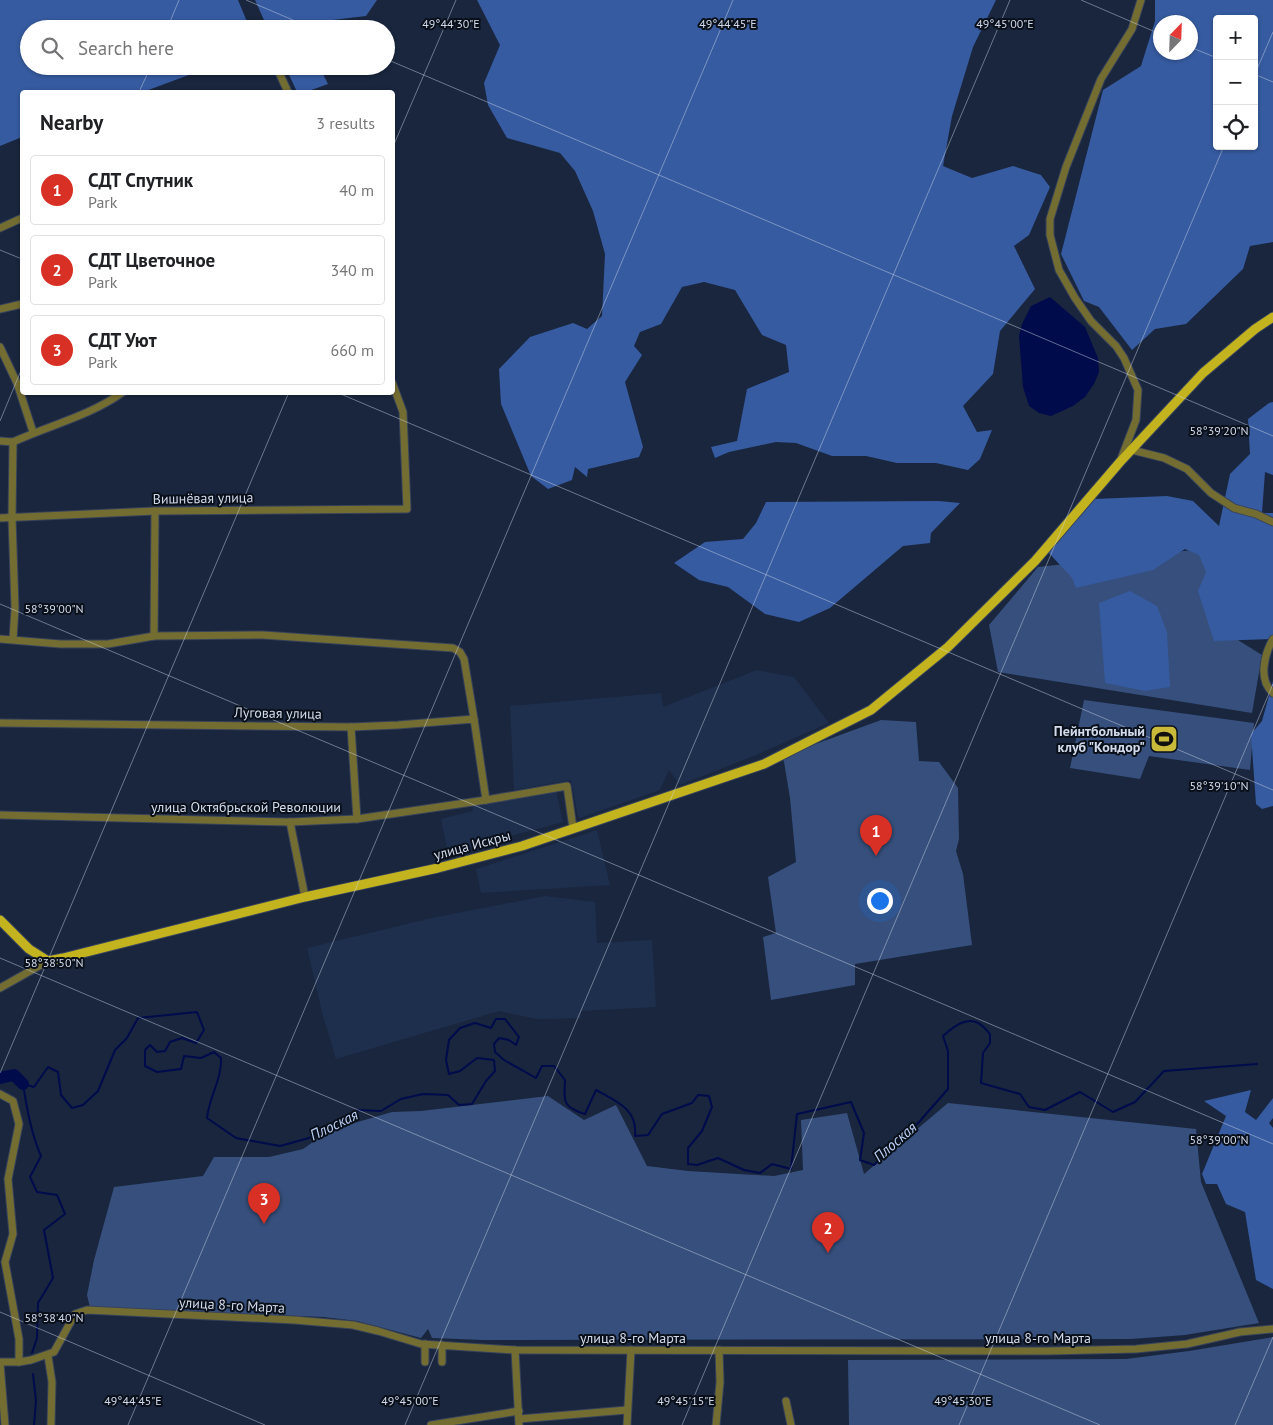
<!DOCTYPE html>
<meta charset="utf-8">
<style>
body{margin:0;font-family:"PT Sans",sans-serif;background:#f2f2f2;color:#202124}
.controls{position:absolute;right:15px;top:15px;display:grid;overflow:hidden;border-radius:5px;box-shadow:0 1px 4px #0004}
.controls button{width:45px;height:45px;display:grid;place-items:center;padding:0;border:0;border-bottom:1px solid #e0e0e0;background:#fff;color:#202124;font:25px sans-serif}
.compass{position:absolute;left:1153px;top:15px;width:45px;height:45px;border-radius:50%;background:#fff;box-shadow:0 1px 4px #0004;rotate:23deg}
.you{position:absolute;left:879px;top:900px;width:18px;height:18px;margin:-12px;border:4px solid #fff;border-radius:50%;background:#1a73e8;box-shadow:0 0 0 8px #1a73e833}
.badge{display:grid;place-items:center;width:32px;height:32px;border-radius:50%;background:#d93025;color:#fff;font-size:16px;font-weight:700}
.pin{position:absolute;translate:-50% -41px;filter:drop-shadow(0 1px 2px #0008)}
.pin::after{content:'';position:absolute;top:26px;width:18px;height:15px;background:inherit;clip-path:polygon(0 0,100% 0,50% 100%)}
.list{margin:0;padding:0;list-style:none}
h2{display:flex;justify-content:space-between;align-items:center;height:65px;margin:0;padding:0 20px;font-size:21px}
h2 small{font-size:16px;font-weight:400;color:#757577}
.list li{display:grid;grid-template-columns:32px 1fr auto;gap:15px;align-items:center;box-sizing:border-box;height:70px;margin:0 10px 10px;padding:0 10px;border:1px solid #e0e0e0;border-radius:5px}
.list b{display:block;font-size:19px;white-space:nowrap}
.list p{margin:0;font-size:16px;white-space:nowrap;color:#757577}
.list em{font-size:16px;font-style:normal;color:#757577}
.icon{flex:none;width:28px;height:28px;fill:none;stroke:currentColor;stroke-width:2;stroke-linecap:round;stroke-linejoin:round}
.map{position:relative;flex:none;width:1273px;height:1425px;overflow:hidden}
.search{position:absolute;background:#fff;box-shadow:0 1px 4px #0004;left:20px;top:20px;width:375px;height:55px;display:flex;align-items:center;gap:12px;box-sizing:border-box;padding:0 18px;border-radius:28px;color:#757577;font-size:19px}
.panel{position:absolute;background:#fff;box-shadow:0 1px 4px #0004;left:20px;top:90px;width:375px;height:305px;border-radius:5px}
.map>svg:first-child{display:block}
.built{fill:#1e2f4d}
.green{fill:#364f7c}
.forest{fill:#365ba0;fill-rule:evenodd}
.water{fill:#000b4b}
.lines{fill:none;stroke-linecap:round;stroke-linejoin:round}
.stream{stroke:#000b4b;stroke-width:2}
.river{stroke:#000b4b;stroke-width:12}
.minor-casing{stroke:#37435a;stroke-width:9}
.major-casing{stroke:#37435a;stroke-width:11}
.minor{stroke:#746d32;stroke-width:7}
.major{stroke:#c3b31e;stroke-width:9}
.ticks{fill:none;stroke:#d2dbec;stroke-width:1;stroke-opacity:0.45}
.labels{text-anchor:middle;stroke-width:4;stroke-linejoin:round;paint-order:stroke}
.street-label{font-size:14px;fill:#d2dbec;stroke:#0a101a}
.poi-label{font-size:14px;font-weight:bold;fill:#d2dbec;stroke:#0a101a;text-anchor:end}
.water-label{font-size:15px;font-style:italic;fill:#bbd1f8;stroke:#0a101a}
.ticks-label{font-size:12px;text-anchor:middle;fill:#d2dbec;stroke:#0a101a;stroke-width:4;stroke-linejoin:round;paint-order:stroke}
</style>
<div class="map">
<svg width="1273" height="1425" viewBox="0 0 1273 1425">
<rect width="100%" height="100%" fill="#19263e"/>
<g class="built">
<polygon points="757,670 794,677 829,723 756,755 680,785 669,770 660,790 580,818 578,816 571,780 514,790 510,706 661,693 663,707"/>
<polygon points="556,790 563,822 448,853 441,819 473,811 473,806"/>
<polygon points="597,830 610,885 481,893 476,869"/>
<polygon points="545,896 595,902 597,943 652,940 656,1007 581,1011 581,1018 537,1019 499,1011 336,1059 323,1016 307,948 432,918"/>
</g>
<g class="green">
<polygon points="1211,548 1217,627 1262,655 1252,713 998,672 989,625 1038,567"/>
<polygon points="1084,700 1254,723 1250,770 1149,756 1140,779 1070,768"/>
<polygon points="881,720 916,722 919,761 939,762 958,788 959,839 956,851 963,874 972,945 855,964 855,985 771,1000 763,937 776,933 768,877 796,862 790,798 783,756"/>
<polygon points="548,1096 584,1120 616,1105 647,1166 688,1171 774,1176 803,1170 801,1120 847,1113 864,1174 948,1103 1196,1129 1201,1182 1259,1323 1185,1335 1131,1339 483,1340 432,1338 428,1329 421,1338 357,1321 324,1317 90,1308 87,1295 94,1260 114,1187 203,1176 214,1157 269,1157 303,1149 330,1130 392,1112 421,1111"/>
<polygon points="1273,1337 1273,1425 849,1425 848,1360 1126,1359 1189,1351"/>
</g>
<g class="forest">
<polygon points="0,0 238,0 250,29 29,29 29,66 213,66 143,92 22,92 22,137 0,146"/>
<polygon points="255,0 377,0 366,16 316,22 315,29 268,29"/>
<polygon points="477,0 996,0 973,47 952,116 943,166 972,178 1013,166 1041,175 1050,187 1029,235 1014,246 1035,289 1000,331 993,374 963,406 977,432 992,430 980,459 968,470 936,463 897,463 866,456 832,456 796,443 776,442 729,452 715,458 711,447 737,441 747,389 789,372 786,345 762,335 735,290 704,282 682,287 661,324 640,332 634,346 642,355 625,382 643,447 639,457 588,469 587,477 575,467 572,480 548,489 531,476 501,404 499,369 530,337 573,323 587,329 602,316 605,254 593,211 575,171 560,153 507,138 488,105 484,83 500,45"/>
<path d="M1155,0H1273V242L1250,246L1243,269L1186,324L1155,329L1132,350L1099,307L1084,301L1061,254L1103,90L1141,66L1155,21ZM1217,19H1254V146H1217ZM1160,22H1190V52H1160Z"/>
<polygon points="285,66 319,66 328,84 306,92 297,92"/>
<polygon points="1273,402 1273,475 1265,472 1262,513 1273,513 1273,639 1214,641 1198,591 1206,572 1199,555 1185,549 1153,570 1076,588 1072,578 1048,552 1094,499 1167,496 1193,501 1219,526 1230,474 1250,454 1248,419 1269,403"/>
<polygon points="939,501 960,503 931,533 930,543 903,546 830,608 799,622 765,614 728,587 699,580 674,563 705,542 743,539 756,523 766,502"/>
<polygon points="1130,591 1157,606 1167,632 1170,687 1145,691 1105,683 1099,603"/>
<polygon points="1273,681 1273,806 1262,809 1256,804 1251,734 1262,721"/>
<polygon points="1251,1090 1245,1112 1256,1120 1273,1098 1273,1118 1269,1123 1273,1128 1273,1289 1256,1280 1245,1212 1226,1204 1217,1184 1206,1184 1202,1174 1226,1116 1204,1101"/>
</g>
<polygon class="water" points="1050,297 1085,327 1098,358 1099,372 1094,384 1085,397 1073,406 1051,416 1039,413 1029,406 1023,387 1019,336 1022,324 1031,306"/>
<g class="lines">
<g class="stream">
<path d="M32,1353L37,1338L38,1303L53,1278L44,1230L65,1214L57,1195L37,1192L30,1177L41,1156C31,1133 27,1109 23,1084L34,1087L48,1067L58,1072L61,1095L72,1108L83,1105L98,1091L115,1050L127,1038L138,1018L197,1012L204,1030L196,1043L182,1038L170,1042L165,1051L157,1052L150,1045L145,1050V1066L157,1072L181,1069L184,1056L201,1058L214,1052L221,1058C222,1079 209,1097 207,1118L236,1138L280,1146L309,1138L358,1110L381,1111L401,1099L423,1094L448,1095L459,1105L472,1104L486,1081L495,1071L494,1060L477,1058L460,1071L449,1074L446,1060L449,1040L460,1028L475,1023L491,1028L496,1019H505L519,1037L516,1045L509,1040L499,1038L494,1044L495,1052L504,1060L536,1078L542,1066H554L565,1080C564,1101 562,1107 585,1114L596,1090C616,1101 638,1109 635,1136L648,1135L662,1114L692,1103L698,1095L709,1096L712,1107L702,1131L688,1148V1164L697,1165L718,1158L744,1170L760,1173L772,1164L791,1169L797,1114L851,1102L864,1133L860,1160L874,1165L919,1122L948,1089V1051L943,1036C952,1028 966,1016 978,1023C983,1025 987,1031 990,1034V1043L983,1053L981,1083L1020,1094L1029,1107L1045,1110L1080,1092L1113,1112L1135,1102L1164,1071L1257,1064"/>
<polyline points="33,1374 36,1401 34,1425"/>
</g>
<polyline class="river" points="0,1078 14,1075 23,1084"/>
<defs>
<g id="minor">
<polyline points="276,66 288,92"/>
<polyline points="0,228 22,218"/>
<polyline points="0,309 22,304"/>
<polyline points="0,347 17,383 33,432"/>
<polyline points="0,441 13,442"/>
<polyline points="1132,450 1164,458 1187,469 1211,493 1234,508 1256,514 1273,522"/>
<polyline points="1121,459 1136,420 1138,390 1124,358 1116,346 1091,321 1075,298 1059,270 1050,235 1050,219 1066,167 1101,79 1132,29 1141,0"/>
<polyline points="0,518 155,511 407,509 403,412 392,382"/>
<polyline points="154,636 155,511"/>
<polyline points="0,639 60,644 108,644 154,636 263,635 453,648 460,652 464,659 474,719"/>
<path d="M13,639L15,608L12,518L13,442C50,425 90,416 123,392"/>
<path d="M1273,639C1264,655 1258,680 1273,693"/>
<polyline points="0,723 351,727 398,725 474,719 486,800"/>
<polyline points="351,727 357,819"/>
<polyline points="0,815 290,822 357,819 486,800 567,786 573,828"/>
<polyline points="290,822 305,897"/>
<polyline points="0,988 48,961"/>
<polyline points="0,1094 13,1101 19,1124 8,1179 13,1234 5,1262 19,1339 19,1362 0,1362"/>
<polyline points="442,1345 442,1362"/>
<polyline points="515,1350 519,1425"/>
<polyline points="48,1356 52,1382 51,1425"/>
<polyline points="19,1362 31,1360 54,1352 75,1314 87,1310 294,1320 353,1325 378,1331 421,1344 515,1350 1048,1351 1136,1349 1187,1344 1240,1332 1273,1329"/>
<polyline points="425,1362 425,1344"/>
<polyline points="0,1363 5,1425"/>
<polyline points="786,1401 791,1425"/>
<polyline points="519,1419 627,1410"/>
<polyline points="431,1425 519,1411"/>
<polyline points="627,1425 631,1350"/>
<polyline points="716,1425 720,1382 719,1350"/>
</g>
<polyline id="major" points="0,920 29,949 48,961 63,958 305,897 438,868 522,846 764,764 871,710 948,647 1035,561 1120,462 1203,373 1255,329 1273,317"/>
</defs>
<use href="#minor" class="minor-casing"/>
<use href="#major" class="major-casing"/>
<use href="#minor" class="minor"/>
<use href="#major" class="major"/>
</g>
<path class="ticks" d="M246,0L314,29M1081,0L1160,34M167,29L179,0M1190,47L1217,58M386,59L1273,436M1254,74L1273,82M1254,76L1273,32M139,92L151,66M392,149L456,0M0,250L22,259M336,392L1273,790M0,421L22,368M0,604L1273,1144M0,958L1100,1425M0,1073L289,392M0,1312L265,1425M128,1425L733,0M405,1425L1010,0M682,1425L1224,146M959,1425L1273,684M1235,1425L1273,1337"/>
<defs>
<symbol id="stadium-square" viewBox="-11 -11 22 22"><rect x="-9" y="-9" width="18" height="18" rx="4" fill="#caba3a" stroke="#0a101a"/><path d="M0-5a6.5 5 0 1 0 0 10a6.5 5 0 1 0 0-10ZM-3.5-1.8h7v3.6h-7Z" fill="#111"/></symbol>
</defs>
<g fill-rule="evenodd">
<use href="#stadium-square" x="1148" y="723" width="32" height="32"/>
</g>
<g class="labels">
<g class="street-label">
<text transform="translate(203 498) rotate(-1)" y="5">Вишнёвая улица</text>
<text transform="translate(278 713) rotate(1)" y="5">Луговая улица</text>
<text x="246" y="812">улица Октябрьской Революции</text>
<text transform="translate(472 845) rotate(-15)" y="5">улица Искры</text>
<text transform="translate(232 1305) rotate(3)" y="5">улица 8-го Марта</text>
<text x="633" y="1343">улица 8-го Марта</text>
<text x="1038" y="1343">улица 8-го Марта</text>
</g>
<g class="poi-label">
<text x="1145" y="736">Пейнтбольный<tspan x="1145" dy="16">клуб "Кондор"</tspan></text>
</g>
<g class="water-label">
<text transform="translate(334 1125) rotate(-26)" y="5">Плоская</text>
<text transform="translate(895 1142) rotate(-41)" y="5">Плоская</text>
</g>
</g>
<g class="ticks-label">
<text x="451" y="28">49°44'30"E</text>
<text x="728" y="28">49°44'45"E</text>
<text x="1005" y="28">49°45'00"E</text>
<text x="1219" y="435">58°39'20"N</text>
<text x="54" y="613">58°39'00"N</text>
<text x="1219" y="790">58°39'10"N</text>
<text x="54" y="967">58°38'50"N</text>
<text x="1219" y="1144">58°39'00"N</text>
<text x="54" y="1322">58°38'40"N</text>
<text x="133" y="1405">49°44'45"E</text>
<text x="410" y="1405">49°45'00"E</text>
<text x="686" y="1405">49°45'15"E</text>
<text x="963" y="1405">49°45'30"E</text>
</g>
</svg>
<div class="controls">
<button>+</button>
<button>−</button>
<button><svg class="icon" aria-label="locate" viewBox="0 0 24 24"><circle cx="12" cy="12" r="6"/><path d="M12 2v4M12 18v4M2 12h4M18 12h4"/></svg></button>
</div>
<svg class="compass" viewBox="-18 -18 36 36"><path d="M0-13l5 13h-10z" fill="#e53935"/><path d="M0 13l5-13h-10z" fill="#757577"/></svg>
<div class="you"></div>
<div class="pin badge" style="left:876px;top:856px">1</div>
<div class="pin badge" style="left:828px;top:1253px">2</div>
<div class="pin badge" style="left:264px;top:1224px">3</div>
<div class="search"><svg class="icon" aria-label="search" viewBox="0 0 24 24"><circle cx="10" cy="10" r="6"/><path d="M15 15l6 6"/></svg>Search here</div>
<section class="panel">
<h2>Nearby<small>3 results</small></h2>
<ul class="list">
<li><span class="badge">1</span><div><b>СДТ Спутник</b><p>Park</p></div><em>40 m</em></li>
<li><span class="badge">2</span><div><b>СДТ Цветочное</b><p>Park</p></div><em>340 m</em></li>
<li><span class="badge">3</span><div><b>СДТ Уют</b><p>Park</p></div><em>660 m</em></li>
</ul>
</section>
</div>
